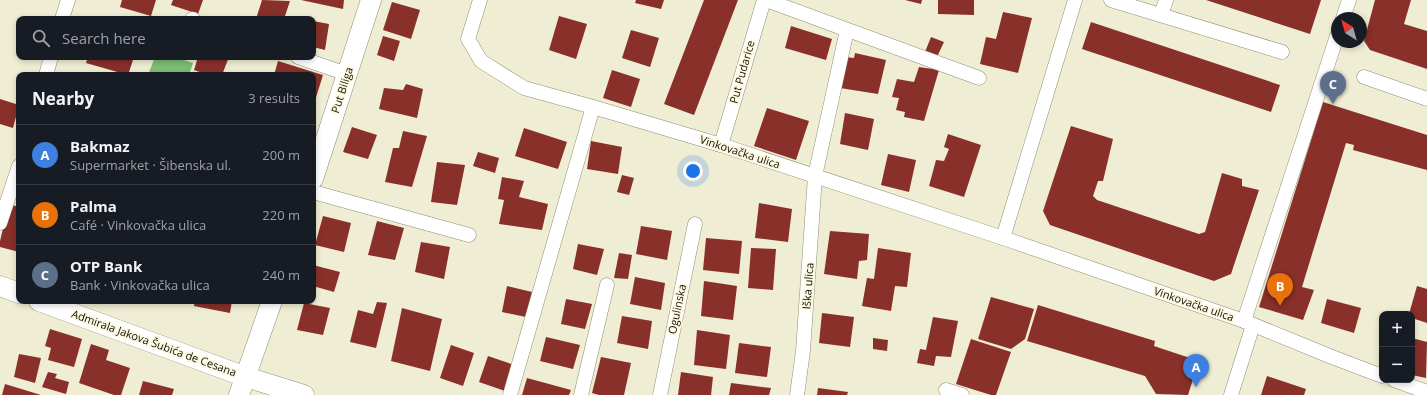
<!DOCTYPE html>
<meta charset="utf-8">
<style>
body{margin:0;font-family:"Open Sans",sans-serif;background:#242831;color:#f1f3f6}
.controls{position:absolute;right:12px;bottom:12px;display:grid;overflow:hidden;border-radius:8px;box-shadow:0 2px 6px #0003}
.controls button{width:36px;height:36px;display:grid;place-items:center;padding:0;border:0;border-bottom:1px solid #363941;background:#171b24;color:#f1f3f6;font:20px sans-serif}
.compass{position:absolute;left:1331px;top:12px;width:36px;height:36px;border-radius:50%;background:#171b24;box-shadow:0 2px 6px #0003;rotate:323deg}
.you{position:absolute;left:693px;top:171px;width:14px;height:14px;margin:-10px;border:3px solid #fff;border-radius:50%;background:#1a73e8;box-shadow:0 0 0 6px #1a73e833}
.badge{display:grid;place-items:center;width:26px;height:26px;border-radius:50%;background:#db2777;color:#fff;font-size:13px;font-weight:700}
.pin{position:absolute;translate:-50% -33px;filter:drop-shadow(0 1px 2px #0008)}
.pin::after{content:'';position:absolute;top:21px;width:14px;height:12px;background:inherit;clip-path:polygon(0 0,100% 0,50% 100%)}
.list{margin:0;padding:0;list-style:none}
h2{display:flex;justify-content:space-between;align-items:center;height:52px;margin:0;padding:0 16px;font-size:17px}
h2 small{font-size:13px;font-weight:400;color:#9ea1a6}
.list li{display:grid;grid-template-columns:26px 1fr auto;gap:12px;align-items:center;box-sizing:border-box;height:60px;padding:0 16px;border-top:1px solid #363941}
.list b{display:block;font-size:15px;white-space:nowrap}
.list p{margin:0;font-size:13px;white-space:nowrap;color:#9ea1a6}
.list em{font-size:13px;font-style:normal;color:#9ea1a6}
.icon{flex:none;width:22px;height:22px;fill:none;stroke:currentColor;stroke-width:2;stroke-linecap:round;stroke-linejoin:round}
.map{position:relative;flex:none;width:1427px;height:395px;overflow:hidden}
.search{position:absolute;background:#171b24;box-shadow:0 2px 6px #0003;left:16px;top:16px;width:300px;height:44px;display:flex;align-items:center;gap:10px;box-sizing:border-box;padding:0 14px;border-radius:8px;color:#9ea1a6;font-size:15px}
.panel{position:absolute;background:#171b24;box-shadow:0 2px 6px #0003;left:16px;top:72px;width:300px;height:232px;border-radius:8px}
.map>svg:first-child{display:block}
.forest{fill:#7cbd73}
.building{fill:#883029}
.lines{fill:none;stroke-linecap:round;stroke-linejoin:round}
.street-casing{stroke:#918e78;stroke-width:15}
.secondary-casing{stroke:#918e78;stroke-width:21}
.street{stroke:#fff;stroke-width:14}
.secondary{stroke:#fff;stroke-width:20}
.labels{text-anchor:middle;stroke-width:4;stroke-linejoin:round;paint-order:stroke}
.street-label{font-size:11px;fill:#121008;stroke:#fefae2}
</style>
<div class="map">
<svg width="1427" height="395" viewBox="0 0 1427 395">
<rect width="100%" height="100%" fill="#f0edd5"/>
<polygon class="forest" points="155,57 175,57 193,63 189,75 148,75"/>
<g class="building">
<polygon points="122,0 156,0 151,16 120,7"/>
<polygon points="173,0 203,0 198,14 171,5"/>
<polygon points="262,0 290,1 284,19 256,19"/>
<polygon points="301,0 344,0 343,9"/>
<polygon points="636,0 664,0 661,9 635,3"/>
<polygon points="704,0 738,0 694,115 664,104"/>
<polygon points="905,0 922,0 921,4"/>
<polygon points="938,0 974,0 974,15 938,14"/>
<polygon points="1206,0 1321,0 1310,34"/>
<polygon points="1375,0 1411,0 1404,24 1427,31 1427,69 1370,50 1364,41"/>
<polygon points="392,2 420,10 411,39 383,30"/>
<polygon points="1003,12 1032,18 1018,73 980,64 986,37 996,39"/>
<polygon points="559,16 587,24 576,59 549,50"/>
<polygon points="313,21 329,24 325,50 313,47"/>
<polygon points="1091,22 1280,85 1271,112 1082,49"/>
<polygon points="791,26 832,39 826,60 785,48"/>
<polygon points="631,30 659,38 650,67 622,58"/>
<polygon points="383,36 400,41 394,61 377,55"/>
<polygon points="931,37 944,42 937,57 925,52"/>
<polygon points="855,53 886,60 878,94 840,88 846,57 854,58"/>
<polygon points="88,57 134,57 128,75 86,63"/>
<polygon points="198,57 229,57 222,75 208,75 194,70"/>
<polygon points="278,61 323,75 313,107 313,75 274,75"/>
<polygon points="919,67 939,70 924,121 904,117 905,112 896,110 899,98 892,97 897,79 914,82"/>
<polygon points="612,70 640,79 631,107 603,98"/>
<polygon points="406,84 423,89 417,118 379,109 384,88 403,90"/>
<polygon points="0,99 19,105 13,128 0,124"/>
<polygon points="1323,102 1427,135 1427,170 1353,150 1354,145 1346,143 1302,287 1314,290 1303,320 1259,307"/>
<polygon points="767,108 809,121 796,160 754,146"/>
<polygon points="845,113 874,119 868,150 840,144"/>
<polygon points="1071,126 1113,139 1103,181 1098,181 1093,196 1097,200 1199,234 1205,232 1222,173 1242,179 1242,186 1259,190 1231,274 1214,281 1050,225 1043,211"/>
<polygon points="352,127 377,135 368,159 343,152"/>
<polygon points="524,128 567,142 558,169 515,156"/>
<polygon points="403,131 427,136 412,187 385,182 393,148 399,148"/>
<polygon points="948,134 981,145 964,197 929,186 936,160 944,161 949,149 944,147"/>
<polygon points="591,141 622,147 618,174 587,169"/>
<polygon points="478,152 499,158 495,173 473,166"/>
<polygon points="888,154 916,160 909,192 881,185"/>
<polygon points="437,162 465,165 457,205 431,202"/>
<polygon points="622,175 634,178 629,195 617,192"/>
<polygon points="502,177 524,181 519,197 548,204 542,230 499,224 504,200 498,199"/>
<polygon points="759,203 792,209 788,242 755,238"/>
<polygon points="9,204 19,207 19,252 0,247 0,241"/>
<polygon points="323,216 351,223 344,252 315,245"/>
<polygon points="377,221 404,228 395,260 368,255"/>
<polygon points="641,226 672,231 667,260 636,254"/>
<polygon points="830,231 869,234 867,260 859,261 857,279 824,274"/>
<polygon points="706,238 742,241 739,274 703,270"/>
<polygon points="421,242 450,247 444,279 415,272"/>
<polygon points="578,244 604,249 597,275 573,269"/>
<polygon points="751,248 776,249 773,290 748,288"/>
<polygon points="878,248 911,253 907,287 895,286 891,311 862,306 867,278 874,279"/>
<polygon points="619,253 632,255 628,279 614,278"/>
<polygon points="313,265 340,272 334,292 313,286"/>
<polygon points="635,277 665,283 661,310 630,304"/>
<polygon points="704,281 737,286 733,320 701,316"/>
<polygon points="507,286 532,292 526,317 502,312"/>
<polygon points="1417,286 1427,289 1427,323 1412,318 1412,314 1409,314"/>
<polygon points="991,297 1034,309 1025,339 1011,349 978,339"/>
<polygon points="566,299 592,304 585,329 561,324"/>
<polygon points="1327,299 1361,308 1354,333 1321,323"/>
<polygon points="195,301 232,301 230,313 194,306"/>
<polygon points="377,302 387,303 376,348 350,342 358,310 373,314"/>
<polygon points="304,303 330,308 323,335 297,330"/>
<polygon points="1038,305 1155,341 1154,346 1199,361 1188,395 1156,394 1145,376 1027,341"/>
<polygon points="402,308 442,319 430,371 391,361"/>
<polygon points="822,313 854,317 850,347 819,343"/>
<polygon points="622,316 652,321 648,349 617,343"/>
<polygon points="933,317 958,321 951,357 936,356 934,366 917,363 920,349 926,350"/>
<polygon points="50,329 82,339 74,367 48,360 51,348 45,346"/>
<polygon points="697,330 730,335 726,369 694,365"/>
<polygon points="546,337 580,345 573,369 540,361"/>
<polygon points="873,338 888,340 887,351 873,349"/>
<polygon points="1412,338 1427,342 1426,378 1412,375"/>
<polygon points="971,339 1011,352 996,395 991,395 956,384"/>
<polygon points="739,343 771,347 767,377 735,373"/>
<polygon points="91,344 109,350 106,360 130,368 121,395 114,395 79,383"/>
<polygon points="451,345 474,353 463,386 440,378"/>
<polygon points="19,354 41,358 35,383 14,377"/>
<polygon points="488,356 514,365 505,391 479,382"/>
<polygon points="601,357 631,363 624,395 599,395 592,393"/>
<polygon points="48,372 57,374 55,378 69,382 66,394 42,387"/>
<polygon points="681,372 713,377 711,395 678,395"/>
<polygon points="1267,376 1306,389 1304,395 1261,395"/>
<polygon points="527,378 571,390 569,395 522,395"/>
<polygon points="143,381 174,389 172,395 139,395"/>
<polygon points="731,383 771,388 769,395 729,395"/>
<polygon points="5,384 41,395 2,395"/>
<polygon points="818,388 848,392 847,395 817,395"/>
</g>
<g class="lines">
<defs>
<g id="street">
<polyline points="480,0 468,39 481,61 524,88 593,107 721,145 1003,238 1244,321 1332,357 1382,376"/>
<polyline points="766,0 979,78"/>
<polyline points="1111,0 1282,52"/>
<polyline points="1161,15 1166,0"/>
<polyline points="1343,18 1349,0"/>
<polyline points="62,19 68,0"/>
<polyline points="192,19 193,19"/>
<polyline points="298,57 347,74"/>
<polyline points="46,75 51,57"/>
<polyline points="1364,77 1427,99"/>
<polyline points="721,145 764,0"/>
<polyline points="313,192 469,235"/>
<polyline points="0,223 19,166"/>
<polyline points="1003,238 1075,0"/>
<polyline points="1244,321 1337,36"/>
<polyline points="1394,380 1427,392"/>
<polyline points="946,390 962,395"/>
<polyline points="510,395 593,107"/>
<polyline points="581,395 607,285"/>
<polyline points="660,395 695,224"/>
<polyline points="797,395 803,351 815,176 847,30"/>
<polyline points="1231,395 1253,325"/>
</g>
<g id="secondary">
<polyline points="313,179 371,0"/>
<polyline points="0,286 19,293"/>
<polyline points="39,301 246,377 304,395"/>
<polyline points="239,395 272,301"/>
</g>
</defs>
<use href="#street" class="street-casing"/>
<use href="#secondary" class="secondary-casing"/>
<use href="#street" class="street"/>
<use href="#secondary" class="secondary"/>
</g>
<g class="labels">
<g class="street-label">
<text transform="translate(742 72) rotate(-74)" y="4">Put Pudarice</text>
<text transform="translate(342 90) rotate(-72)" y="4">Put Biliga</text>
<text transform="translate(740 152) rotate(18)" y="4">Vinkovačka ulica</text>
<text transform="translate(808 286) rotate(-86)" y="4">Iška ulica</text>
<text transform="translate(1194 304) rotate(19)" y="4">Vinkovačka ulica</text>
<text transform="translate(677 309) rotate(-78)" y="4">Ogulinska</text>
<text transform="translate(154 343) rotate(20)" y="4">Admirala Jakova Šubića de Cesana</text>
</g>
</g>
</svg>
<div class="controls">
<button>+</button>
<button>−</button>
</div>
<svg class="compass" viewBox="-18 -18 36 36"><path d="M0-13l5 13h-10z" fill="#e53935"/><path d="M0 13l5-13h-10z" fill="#9ea1a6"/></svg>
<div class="you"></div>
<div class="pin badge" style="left:1196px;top:387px;background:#3f7fe0">A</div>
<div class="pin badge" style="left:1280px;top:306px;background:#e8710a">B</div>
<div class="pin badge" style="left:1333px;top:104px;background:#5c6f8a">C</div>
<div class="search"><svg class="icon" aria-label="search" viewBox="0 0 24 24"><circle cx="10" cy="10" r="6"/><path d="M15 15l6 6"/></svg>Search here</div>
<section class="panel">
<h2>Nearby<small>3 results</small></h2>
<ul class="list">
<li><span class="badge" style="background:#3f7fe0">A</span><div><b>Bakmaz</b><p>Supermarket · Šibenska ul.</p></div><em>200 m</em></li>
<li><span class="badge" style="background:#e8710a">B</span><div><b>Palma</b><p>Café · Vinkovačka ulica</p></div><em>220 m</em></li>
<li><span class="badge" style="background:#5c6f8a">C</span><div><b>OTP Bank</b><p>Bank · Vinkovačka ulica</p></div><em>240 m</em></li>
</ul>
</section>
</div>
